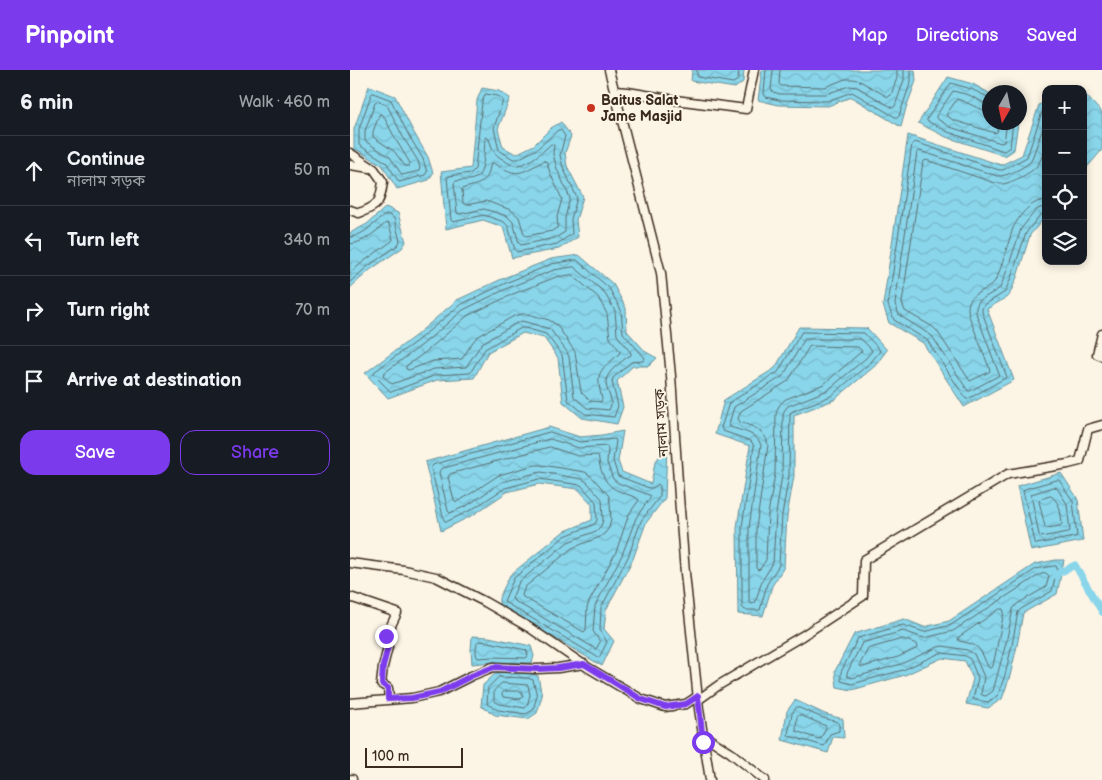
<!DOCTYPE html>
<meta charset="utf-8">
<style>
body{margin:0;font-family:"Balsamiq Sans","Noto Sans Bengali",sans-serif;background:#242831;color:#f1f3f6}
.controls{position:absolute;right:15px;top:15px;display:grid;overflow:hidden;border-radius:10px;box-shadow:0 2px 8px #0003}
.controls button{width:45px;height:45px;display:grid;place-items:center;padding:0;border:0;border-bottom:1px solid #363941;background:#171b24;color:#f1f3f6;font:25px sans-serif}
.compass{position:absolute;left:632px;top:15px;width:45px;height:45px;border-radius:50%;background:#171b24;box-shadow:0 2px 8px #0003;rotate:189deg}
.scale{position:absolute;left:15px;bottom:12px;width:98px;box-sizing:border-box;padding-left:5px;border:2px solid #3b2a1e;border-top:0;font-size:14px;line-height:18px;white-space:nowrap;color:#3b2a1e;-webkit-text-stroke:4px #fcf5e5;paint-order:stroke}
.stop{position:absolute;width:15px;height:15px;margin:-11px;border:4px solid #7c3aed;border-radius:50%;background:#fff}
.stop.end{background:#7c3aed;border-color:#fff;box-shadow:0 1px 5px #0008}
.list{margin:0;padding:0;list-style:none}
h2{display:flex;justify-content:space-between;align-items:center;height:65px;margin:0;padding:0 20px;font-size:21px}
h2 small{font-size:16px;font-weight:400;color:#9ea1a6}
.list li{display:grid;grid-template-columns:32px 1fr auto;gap:15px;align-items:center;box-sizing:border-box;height:70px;padding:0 20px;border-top:1px solid #363941}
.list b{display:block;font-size:19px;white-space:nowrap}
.list p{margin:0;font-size:16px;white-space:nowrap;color:#9ea1a6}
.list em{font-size:16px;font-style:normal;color:#9ea1a6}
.actions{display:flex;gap:10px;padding:15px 20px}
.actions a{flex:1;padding:11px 0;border:1px solid #7c3aed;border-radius:15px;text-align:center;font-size:18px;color:#7c3aed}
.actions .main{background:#7c3aed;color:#fff}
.icon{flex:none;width:28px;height:28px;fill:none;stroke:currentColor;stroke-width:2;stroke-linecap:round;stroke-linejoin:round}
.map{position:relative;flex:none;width:752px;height:710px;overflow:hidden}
header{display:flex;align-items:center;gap:30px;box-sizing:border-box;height:70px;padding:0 25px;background:#7c3aed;color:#fff}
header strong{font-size:24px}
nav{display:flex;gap:28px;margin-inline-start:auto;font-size:18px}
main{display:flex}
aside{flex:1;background:#171b24}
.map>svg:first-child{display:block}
.water{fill:url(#water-waves);stroke:#6a9198}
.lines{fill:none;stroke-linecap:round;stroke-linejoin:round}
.shore{stroke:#5a6e70;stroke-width:1}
.canal{stroke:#89d5ea;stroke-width:7}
.minor-casing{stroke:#3b2a1e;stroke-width:11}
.minor{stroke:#fcf5e5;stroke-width:8}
.route{stroke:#7c3aed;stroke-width:6}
.poi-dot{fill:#c8321e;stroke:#fcf5e5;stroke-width:2}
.labels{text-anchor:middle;stroke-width:4;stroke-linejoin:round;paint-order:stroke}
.poi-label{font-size:14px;font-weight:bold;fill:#3b2a1e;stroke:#fcf5e5;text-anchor:start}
.street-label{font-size:14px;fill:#3b2a1e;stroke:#fcf5e5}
</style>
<header>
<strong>Pinpoint</strong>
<nav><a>Map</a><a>Directions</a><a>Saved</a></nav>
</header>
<main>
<aside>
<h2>6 min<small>Walk · 460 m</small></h2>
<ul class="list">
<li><svg class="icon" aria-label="ahead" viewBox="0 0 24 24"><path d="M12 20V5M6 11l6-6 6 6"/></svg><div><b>Continue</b><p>নালাম সড়ক</p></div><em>50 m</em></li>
<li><svg class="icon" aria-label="left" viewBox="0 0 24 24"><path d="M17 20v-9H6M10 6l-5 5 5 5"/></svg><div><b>Turn left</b></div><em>340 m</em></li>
<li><svg class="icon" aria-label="right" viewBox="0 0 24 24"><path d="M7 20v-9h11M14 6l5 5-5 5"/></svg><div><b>Turn right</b></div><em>70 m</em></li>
<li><svg class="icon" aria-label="arrive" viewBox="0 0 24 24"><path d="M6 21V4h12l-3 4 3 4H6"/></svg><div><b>Arrive at destination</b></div></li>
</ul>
<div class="actions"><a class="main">Save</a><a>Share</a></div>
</aside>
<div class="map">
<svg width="752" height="710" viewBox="0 0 752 710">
<defs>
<pattern id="water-waves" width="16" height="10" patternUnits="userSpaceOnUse" patternTransform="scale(1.25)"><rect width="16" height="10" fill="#89d5ea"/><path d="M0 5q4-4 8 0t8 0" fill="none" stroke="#77b7c8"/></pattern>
</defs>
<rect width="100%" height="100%" fill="#fcf5e5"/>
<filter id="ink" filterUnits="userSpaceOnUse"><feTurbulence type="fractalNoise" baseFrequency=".02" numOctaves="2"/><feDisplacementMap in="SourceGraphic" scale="10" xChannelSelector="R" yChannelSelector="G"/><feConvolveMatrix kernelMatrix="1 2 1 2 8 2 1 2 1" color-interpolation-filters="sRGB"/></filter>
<g filter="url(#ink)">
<g class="water">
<polygon points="342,0 394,0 393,12 385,18 341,11"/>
<polygon points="412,0 565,0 566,11 556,38 551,57 501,27 478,36 428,35 408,30"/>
<polygon points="598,7 623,14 639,23 640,52 668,53 664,80 655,86 596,67 568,53"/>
<polygon points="19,16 45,26 63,61 78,87 83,103 79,110 47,119 32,95 7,80 4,79 4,59"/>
<polygon points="132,18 149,21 160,28 148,59 153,77 166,84 184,75 201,58 211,52 221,66 215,83 217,96 233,127 226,150 228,167 209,179 162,188 153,157 133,150 96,159 91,102 121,98 127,30"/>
<polygon points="733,22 752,43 752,80 733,102"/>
<polygon points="696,31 696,146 680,165 667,207 659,226 637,239 664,310 614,337 573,273 539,253 533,235 558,65 651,95 672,85 689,35"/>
<polygon points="36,137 48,143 56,172 52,178 20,200 0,218 0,163 17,154"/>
<polygon points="229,185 263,214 276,238 277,261 296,282 307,288 299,296 283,296 267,311 273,337 267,354 232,348 213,332 208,288 194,268 173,263 138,282 124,308 87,310 38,328 15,303 65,266 107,230 156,207 201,189"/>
<polygon points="449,257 517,258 537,280 525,296 484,330 444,345 444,406 437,446 434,497 422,516 413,546 388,544 387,457 400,376 365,364 374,330 425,298"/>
<polygon points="199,357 230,367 252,365 273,361 268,391 272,402 301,414 305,392 317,377 315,428 296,453 283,489 256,540 254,559 264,571 252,596 149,535 149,528 160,505 213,462 242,450 242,434 228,419 189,414 157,422 123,445 91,461 84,429 75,392"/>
<polygon points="711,403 728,429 733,471 681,481 667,416"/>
<polygon points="706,490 714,490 707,524 673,543 667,576 660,606 652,629 638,638 616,634 623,609 615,591 592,588 555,605 502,620 487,617 485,601 504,564 554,549 574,557 599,551 685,494"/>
<polygon points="122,566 139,567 181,576 184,586 182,593 143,592 122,594 121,580"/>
<polygon points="147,602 179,603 188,606 192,626 187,643 178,649 145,645 131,636 133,615"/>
<polygon points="445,630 475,644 493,649 494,668 483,667 478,683 432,670 437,641"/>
</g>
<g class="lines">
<g class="shore">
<polyline points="347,0 347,6 348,7 383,13 388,10 389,0"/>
<polyline points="416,0 414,24 416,27 429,30 477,31 502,22 547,48 549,46 561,11 561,0"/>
<polyline points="423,0 421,19 423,22 430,24 476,24 499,16 507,17 543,38 545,36 554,10 554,0"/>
<polyline points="430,0 429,14 431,16 475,17 495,9 503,9 510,11 538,27 541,25 547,8 547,0"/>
<polygon points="23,23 41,30 58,64 73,89 77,102 75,105 49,112 36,92 9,75 9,59 21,25"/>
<polygon points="136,24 147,26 153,30 144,58 149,80 163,89 168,89 187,79 208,60 211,60 215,66 210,85 213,97 227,128 221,149 222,164 207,174 167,182 165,180 158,156 154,152 134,145 103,152 101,150 97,107 99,106 121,103 125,99 132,32"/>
<polyline points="640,28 621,19 601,13 577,49 577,51 598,62 654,81 660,77 663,52"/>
<polygon points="28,31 37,35 53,67 68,91 70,98 69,101 52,105 40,87 15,71 15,61 25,33"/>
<polyline points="640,34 634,33 619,25 603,21 586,46 586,48 600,57 651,73 654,72 657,52"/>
<polyline points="696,37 693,39 677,87 653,100 649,100 565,72 562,74 538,235 544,250 577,270 616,329 618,329 657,307 632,242 632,238 634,235 655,222 662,205 676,163 690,145 696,144"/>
<path d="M640,41C628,40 618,32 607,29L596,45L603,50L645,63L647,62L649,52"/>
<polygon points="30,44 33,45 46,70 60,93 59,96 55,96 44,81 23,67 23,62"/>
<path d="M696,50L681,91C674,98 656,107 647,106L570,81L567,82L545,234L549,245L582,266L618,321H620L648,306L649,304L626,243V237L629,231L650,218L656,203L671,159L686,140L690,138L696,137"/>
<path d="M136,67L139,69C143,80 143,84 154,90C157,92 160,95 164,95C176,97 194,81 201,74L204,75L203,84L207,99L220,128L215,148V162L205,168L171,175L169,173L163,152L157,146L134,139L109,144L107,143L104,113L106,111C112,110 120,111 126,108C135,103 134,79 135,69Z"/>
<path d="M696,74C693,81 692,91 686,97C681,103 661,113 653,114C649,114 648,113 645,113L576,90L573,92L552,233L555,241L583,257L587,261L620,311L639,302L640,300L619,246C613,220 637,224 645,211C652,198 658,173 663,158C669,146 681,130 696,130"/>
<path d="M194,91L197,92L200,103L212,129L207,147L208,157L202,161L176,166L174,164L169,147L161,140L136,131L116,135L113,133L112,119C122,115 132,116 138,105C139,101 140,97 141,93H143C169,108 169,104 194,91Z"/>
<path d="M0,167C16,165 25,151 37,144L44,148L50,171L48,175L17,197L0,212"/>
<path d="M0,174C14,173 26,161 36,153L39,154L43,169L42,171L13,192L0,203"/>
<polygon points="227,190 259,218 271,240 273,263 295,288 293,291 281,292 263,308 262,312 268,336 264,347 235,344 218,330 212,285 196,264 175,258 171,258 135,279 120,303 86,305 41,322 24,305 24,302 68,270 110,235 158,212 202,194"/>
<path d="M224,197L254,222L265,241L267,265L281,283V285C275,288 270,293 265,297C244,316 268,325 259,340L237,338L224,327L219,287L217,282L200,259L172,251L167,253L132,273L116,297L84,299L42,314L33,306L34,303L72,275L113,240L160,217L204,200Z"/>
<path d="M222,205L248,227L257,244L260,268L270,281L269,284C249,302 245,301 252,329L251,332L240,331L231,322L225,282L207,255L199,250L178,244H172L164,246L127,267L122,273L112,289L83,291L59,300L56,299V296L77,281L117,246L163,224L206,207Z"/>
<polygon points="452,262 514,263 529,279 530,281 521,292 481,326 443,341 440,343 439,405 432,445 429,495 417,514 410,540 395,540 392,537 392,457 404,376 401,371 373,361 371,358 379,333 428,302"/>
<path d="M455,269H511L521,279L522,281L516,288L478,320L438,336L434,341L433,346L432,405L426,444L423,493L412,511L405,533L401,534L399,531V458L411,375C407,363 392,361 380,357L379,354L384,337L433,306Z"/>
<path d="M460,276L508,277L512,281L474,314L436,329C430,333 427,338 426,345L425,404L418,444L416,490L410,499L408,500L406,498V458L418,375C415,359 403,357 390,352L388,349L391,341L438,311Z"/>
<polygon points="200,362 230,372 265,369 266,371 263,391 268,406 299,418 303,418 308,414 310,416 310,426 291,451 278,487 251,538 250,560 257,572 249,588 156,533 154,531 164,508 215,466 245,454 247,450 246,432 231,415 189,409 155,418 121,440 96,452 94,450 81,398 83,395"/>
<polygon points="200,369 229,378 257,376 258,379 257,393 263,409 268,413 299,425 301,426 286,448 272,485 245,536 243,561 250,572 246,579 163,530 162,528 169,512 218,472 246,461 251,456 253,450 252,429 237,412 232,409 191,402 186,403 152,412 118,435 100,443 98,441 89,402 91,399"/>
<path d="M200,377L228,386L248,385C249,388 249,392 250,396C256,420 267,420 287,428L289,430L279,444L266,482L239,532L237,538L236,560L234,562L173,527L172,525L175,517L222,478L250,467L255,463L259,458L261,449L260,433L259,426L241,406L235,402L192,395H185L149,405L114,428L106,432L104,430L98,407L100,404Z"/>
<polygon points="707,410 709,410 723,431 727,466 725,467 686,474 685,472 673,421 675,419"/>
<polygon points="704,417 707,418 717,434 720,461 718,462 691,467 689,465 681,425 682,424"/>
<path d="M701,426C710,432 711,443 712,454L710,456L697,458L695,457L689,431L691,429Z"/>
<polygon points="704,496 706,496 707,498 702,521 671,539 668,542 662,575 655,605 648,625 638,632 625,630 623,629 628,608 620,589 616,586 593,583 590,583 553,600 502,614 491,611 491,602 508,568 553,555 574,562 601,555 686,499"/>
<polygon points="696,503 699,506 696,517 667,534 663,539 656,573 643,621 636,626 632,625 631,624 634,607 624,584 617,580 593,576 588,577 551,594 502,608 497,606 497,603 512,573 553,561 574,568 603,561 689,505"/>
<path d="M650,539H653L654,542L643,596L640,598L638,597C630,578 630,575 609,571L608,568Z"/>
<polygon points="553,569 567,574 568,578 548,587 513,597 510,596 510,594 518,579"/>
<path d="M129,571L138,572L176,580L177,581L178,586L176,588L143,587L128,588C125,585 126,578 127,573Z"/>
<polygon points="149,607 178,608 183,610 187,626 183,640 176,644 148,640 137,634 138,618"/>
<polygon points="152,613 178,615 180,625 177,636 175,638 150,634 144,631 144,621"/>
<polygon points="155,621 171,621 173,625 172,628 170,629 153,627 152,624"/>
<polygon points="447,637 473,648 488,652 489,654 489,661 480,664 475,675 474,676 439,666 438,664 442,644"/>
<polygon points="450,645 476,656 476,658 471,668 468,669 446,661 447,647"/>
</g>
<polyline class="canal" points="705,505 725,495 752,542"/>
<defs>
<g id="minor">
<polyline points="259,0 311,203 321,306 329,427 335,503 349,639 360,710"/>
<polyline points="264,21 278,22 325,30 396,39 404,0"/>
<path d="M0,83L24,99L33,112C30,132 29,136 9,143L0,140"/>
<polyline points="0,95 20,98"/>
<polyline points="752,264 747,284 752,286"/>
<polyline points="0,493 54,500 86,507 135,532 180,558 237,597 291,629 315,637 336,634 348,626"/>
<polyline points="0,527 47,543 36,566 38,577 33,597 31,614 38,618 39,629"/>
<polyline points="348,630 369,615 452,566 513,526 514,490 658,404 718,394 730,391 738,359 752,355"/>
<polyline points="0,633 62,628 89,622 121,606 143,597 187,599 208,598 234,594"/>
<polyline points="352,664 381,683 415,710"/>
<polyline points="2,709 2,710"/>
</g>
</defs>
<use href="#minor" class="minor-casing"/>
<use href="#minor" class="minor"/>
</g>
</g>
<g class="lines" filter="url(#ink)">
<polyline class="route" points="36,566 38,577 33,596 32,614 38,618 38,629 62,628 90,622 121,606 144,597 187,599 208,598 234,594 291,629 315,637 336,634 348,626 353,672"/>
</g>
<circle class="poi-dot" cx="241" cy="38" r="5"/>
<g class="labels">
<g class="poi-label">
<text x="251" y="35">Baitus Salat<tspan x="251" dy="16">Jame Masjid</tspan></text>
</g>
<g class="street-label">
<text transform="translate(311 353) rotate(-94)" y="5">নালাম সড়ক</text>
</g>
</g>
</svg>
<div class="controls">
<button>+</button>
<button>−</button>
<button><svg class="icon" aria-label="locate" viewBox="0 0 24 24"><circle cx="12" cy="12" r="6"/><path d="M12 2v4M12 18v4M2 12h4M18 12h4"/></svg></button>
<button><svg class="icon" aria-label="layers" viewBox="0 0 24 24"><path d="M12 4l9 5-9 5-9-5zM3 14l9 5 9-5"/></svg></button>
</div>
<svg class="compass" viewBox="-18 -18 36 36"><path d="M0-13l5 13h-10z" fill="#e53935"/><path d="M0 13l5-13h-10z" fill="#9ea1a6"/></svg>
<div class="scale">100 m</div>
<div class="stop" style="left:353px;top:672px"></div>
<div class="stop end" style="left:36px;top:566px"></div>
</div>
</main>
